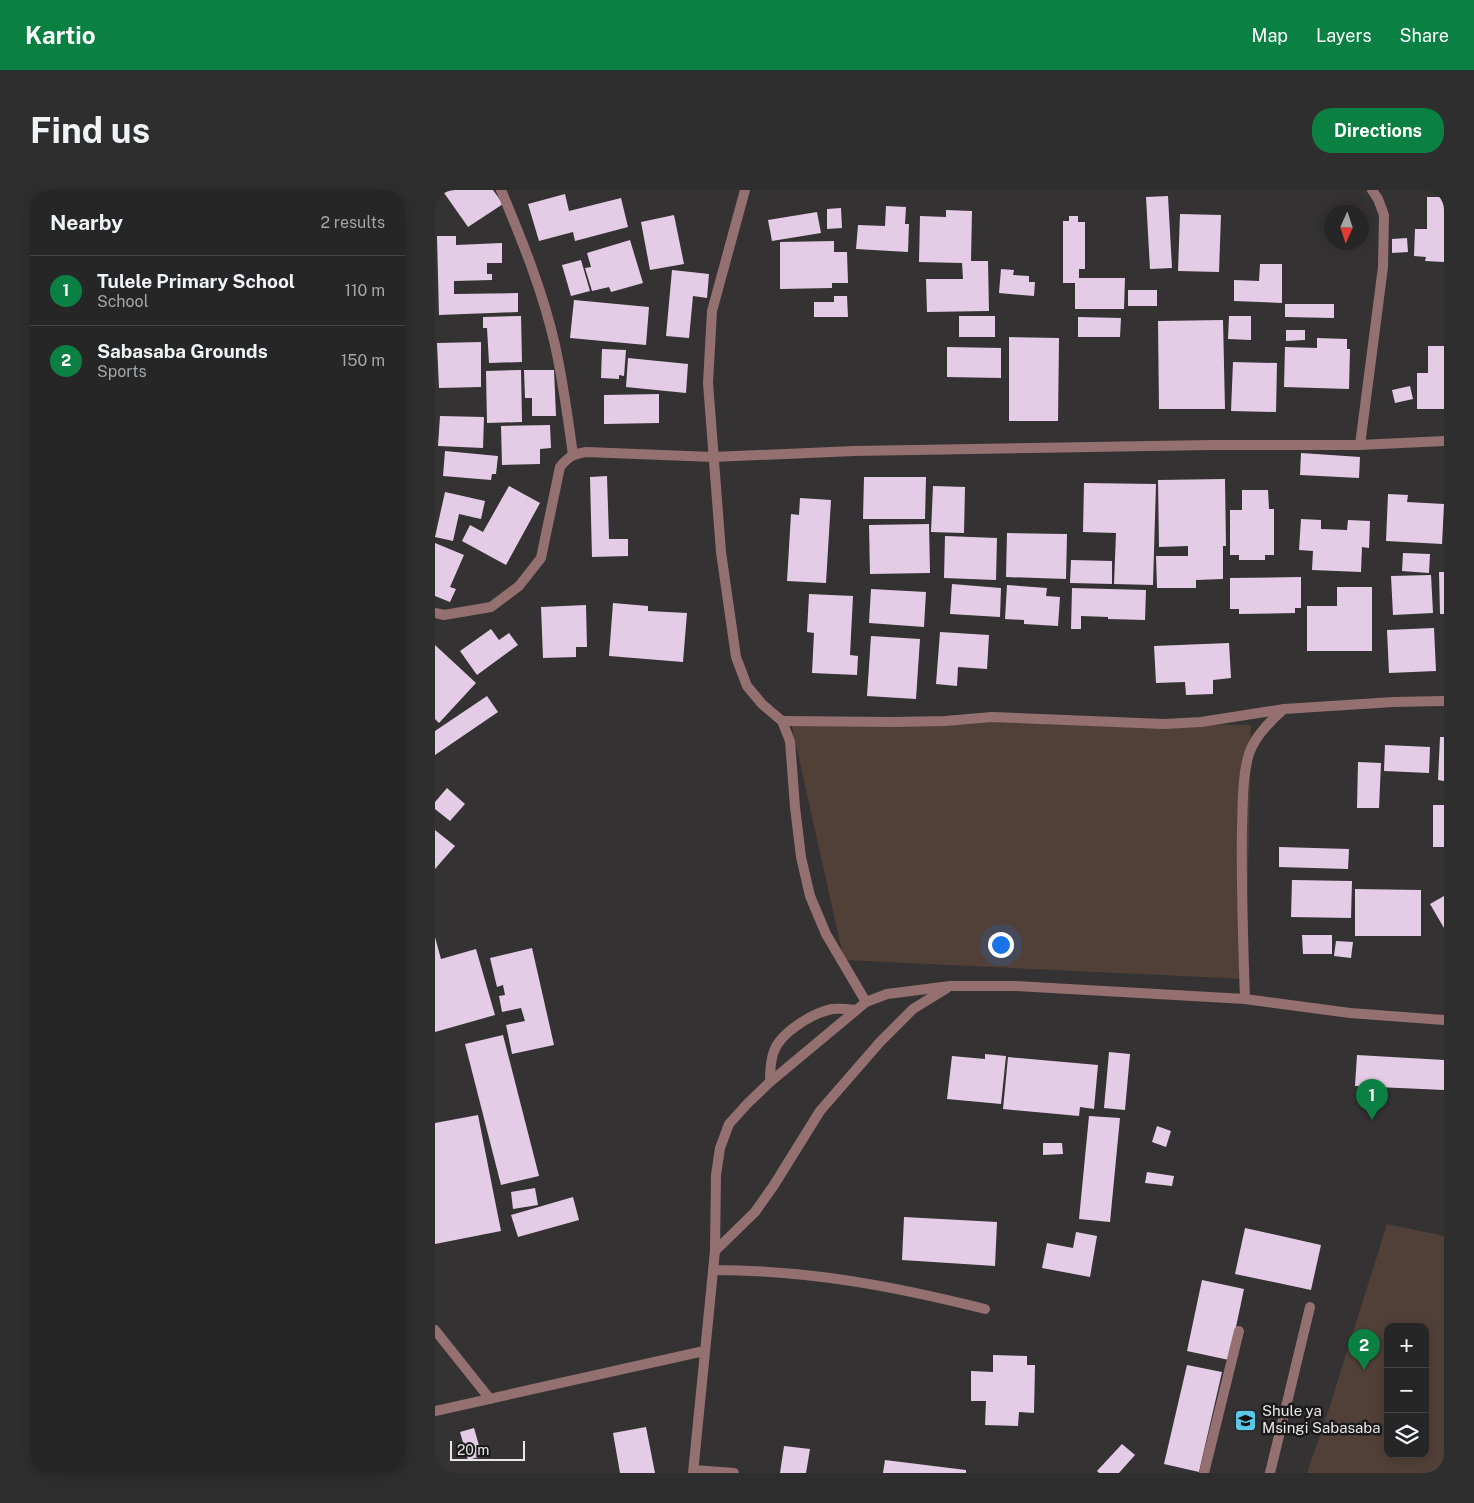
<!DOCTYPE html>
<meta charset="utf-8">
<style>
body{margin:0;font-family:"Public Sans",sans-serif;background:#2f2e2e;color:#f1f3f6}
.controls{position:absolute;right:15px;bottom:15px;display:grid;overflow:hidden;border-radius:10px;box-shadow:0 2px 12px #0003}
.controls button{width:45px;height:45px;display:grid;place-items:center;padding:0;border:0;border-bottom:1px solid #434343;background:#272626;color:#f1f3f6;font:25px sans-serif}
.compass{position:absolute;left:889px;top:15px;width:45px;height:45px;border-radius:50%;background:#272626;box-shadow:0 2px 12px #0003;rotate:183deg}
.scale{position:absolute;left:15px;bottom:12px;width:75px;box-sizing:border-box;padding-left:5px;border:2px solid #e8e6e7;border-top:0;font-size:14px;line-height:18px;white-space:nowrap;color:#e8e6e7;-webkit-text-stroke:4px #1b1a1a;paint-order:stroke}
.you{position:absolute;left:565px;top:754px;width:18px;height:18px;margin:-12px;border:4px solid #fff;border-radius:50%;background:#1a73e8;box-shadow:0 0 0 8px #1a73e833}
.badge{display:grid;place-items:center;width:32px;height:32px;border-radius:50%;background:#0b8043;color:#fff;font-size:16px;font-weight:700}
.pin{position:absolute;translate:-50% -41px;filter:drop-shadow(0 1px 2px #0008)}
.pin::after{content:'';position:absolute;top:26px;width:18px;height:15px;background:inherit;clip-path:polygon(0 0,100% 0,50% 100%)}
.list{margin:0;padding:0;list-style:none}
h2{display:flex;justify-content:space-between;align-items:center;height:65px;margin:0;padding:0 20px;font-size:21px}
h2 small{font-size:16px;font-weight:400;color:#a4a5a7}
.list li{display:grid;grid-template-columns:32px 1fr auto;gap:15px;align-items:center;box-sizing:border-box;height:70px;padding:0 20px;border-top:1px solid #434343}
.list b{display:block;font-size:19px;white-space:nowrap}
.list p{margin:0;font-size:16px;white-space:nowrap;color:#a4a5a7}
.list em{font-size:16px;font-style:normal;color:#a4a5a7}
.icon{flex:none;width:28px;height:28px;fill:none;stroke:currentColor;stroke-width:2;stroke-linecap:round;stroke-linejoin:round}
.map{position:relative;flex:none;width:1009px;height:1283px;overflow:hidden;border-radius:20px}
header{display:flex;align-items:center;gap:30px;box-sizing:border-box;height:70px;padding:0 25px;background:#0b8043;color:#fff}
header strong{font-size:24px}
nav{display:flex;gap:28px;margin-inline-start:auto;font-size:18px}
.intro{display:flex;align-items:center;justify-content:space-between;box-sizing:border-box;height:120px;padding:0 30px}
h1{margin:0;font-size:35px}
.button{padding:12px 22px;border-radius:20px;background:#0b8043;color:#fff;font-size:18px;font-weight:700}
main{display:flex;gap:30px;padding:0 30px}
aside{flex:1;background:#272626;border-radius:20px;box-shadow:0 2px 12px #0003}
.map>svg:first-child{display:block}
.green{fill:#514038;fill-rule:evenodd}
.building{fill:#e5cce6}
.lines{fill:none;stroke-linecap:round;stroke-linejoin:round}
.lane{stroke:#957070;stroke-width:10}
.street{stroke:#957070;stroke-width:10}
.labels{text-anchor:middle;stroke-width:5;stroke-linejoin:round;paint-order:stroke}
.poi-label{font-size:15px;fill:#e8e6e7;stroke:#1b1a1a;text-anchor:start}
</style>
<header>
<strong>Kartio</strong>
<nav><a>Map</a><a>Layers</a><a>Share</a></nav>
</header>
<div class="intro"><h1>Find us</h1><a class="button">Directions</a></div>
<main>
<aside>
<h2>Nearby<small>2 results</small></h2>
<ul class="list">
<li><span class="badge">1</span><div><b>Tulele Primary School</b><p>School</p></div><em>110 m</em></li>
<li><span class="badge">2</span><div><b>Sabasaba Grounds</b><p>Sports</p></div><em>150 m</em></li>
</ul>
</aside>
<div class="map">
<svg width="1009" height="1283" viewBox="0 0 1009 1283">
<rect width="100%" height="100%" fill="#343233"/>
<g class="green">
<polygon points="355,528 816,535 811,789 409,770"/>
<path d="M952,1034L1009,1046V1283H872L893,1222ZM953,1137H990V1264H953Z"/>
</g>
<g class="building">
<polygon points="7,0 58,0 68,14 33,37"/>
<polygon points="130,4 134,21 186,8 193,37 140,51 138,42 104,51 93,14"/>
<polygon points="733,6 737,78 715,79 711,7"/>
<polygon points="992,7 1009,7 1009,72 990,71 991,67 979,66 980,39 992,39"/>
<polygon points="451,16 471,17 470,34 474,34 473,62 421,59 423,35 450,36"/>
<polygon points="406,18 407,38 392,39 392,19"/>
<polygon points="511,20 537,21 536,71 553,71 554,121 492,122 491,89 528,89 527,73 484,72 485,26 511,27"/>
<polygon points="382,22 386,43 337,51 333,30"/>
<polygon points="745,24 786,25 784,82 743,81"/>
<polygon points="239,25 249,74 215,80 206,32"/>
<polygon points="634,26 643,26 643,32 650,32 650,79 644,79 644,88 690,88 689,119 640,119 640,93 628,93 628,31 634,31"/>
<polygon points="2,46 21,46 21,55 67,53 67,73 52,73 52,84 57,84 57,90 19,91 19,104 83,103 83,122 4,125"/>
<polygon points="972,48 973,62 957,63 957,49"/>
<polygon points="195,50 208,93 176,102 174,97 157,101 150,78 156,77 152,63"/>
<polygon points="399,51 399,62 412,62 413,93 397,93 397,98 345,99 345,52"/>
<polygon points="146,70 155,101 136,106 127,75"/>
<polygon points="825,74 847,74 847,113 799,111 799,90 824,91"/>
<polygon points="566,79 579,80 578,85 594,86 594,92 600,92 599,106 564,103"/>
<polygon points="237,80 274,84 272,108 258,106 254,148 231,146"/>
<rect x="693" y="100" width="29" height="16"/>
<polygon points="399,106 412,106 413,127 379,127 379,112 399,112"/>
<polygon points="139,110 214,117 211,155 135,148"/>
<polygon points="850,114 899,114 899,128 850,127"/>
<polygon points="86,126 87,172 54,173 52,138 48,138 48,127"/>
<rect x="524" y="126" width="36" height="21"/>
<polygon points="794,126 816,126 816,150 793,149"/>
<polygon points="643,127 686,128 685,147 643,147"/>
<polygon points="788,130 790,219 724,219 723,131"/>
<polygon points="851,140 870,140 870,150 851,151"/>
<polygon points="574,147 624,148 623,231 574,231"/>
<polygon points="882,148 912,149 912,159 915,159 914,199 849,197 850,157 882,158"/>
<polygon points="46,152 46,197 4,198 2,153"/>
<polygon points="993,156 1009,156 1009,219 982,219 982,183 993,183"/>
<polygon points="512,157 566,158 566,188 512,187"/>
<polygon points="167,159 191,160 189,186 184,185 184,189 166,188"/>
<polygon points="193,168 253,174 251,203 191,197"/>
<polygon points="798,172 842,173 841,222 796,221"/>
<polygon points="86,180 87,232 52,233 51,181"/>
<polygon points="89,180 119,180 121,226 97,226 97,208 90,208"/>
<polygon points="975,196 978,209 960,213 957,200"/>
<polygon points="224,204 224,233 169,234 169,205"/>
<polygon points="5,226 49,227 48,258 3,256"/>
<polygon points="115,235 116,258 105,259 105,274 67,275 66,236"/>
<polygon points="10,261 63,266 61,284 57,284 56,290 8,286"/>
<polygon points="866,263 925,267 924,288 865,285"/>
<polygon points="172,286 174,349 193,349 193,366 157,367 155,287"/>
<polygon points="429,287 491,287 490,329 428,329"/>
<polygon points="790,289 791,356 788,356 788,389 761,390 761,398 722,398 721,366 753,366 753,356 724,357 723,290"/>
<polygon points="649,293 721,294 718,395 679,394 681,343 648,342"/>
<polygon points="74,296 105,313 71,375 27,351 35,335 48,342"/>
<polygon points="498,296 530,297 529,343 496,342"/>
<polygon points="807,300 833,300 834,319 839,319 839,365 830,365 830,370 804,370 804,365 795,365 795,320 807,320"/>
<polygon points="10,302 50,311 46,329 24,324 18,351 0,347"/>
<polygon points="953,304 973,305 972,312 1009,314 1007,354 951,351"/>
<polygon points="365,308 396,310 391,393 352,391 356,324 364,325"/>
<polygon points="866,329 886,330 886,339 912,340 913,330 935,331 934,358 927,357 926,382 877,380 878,361 864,360"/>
<polygon points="494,334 495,383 435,384 434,335"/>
<polygon points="572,343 632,344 631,389 571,387"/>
<polygon points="510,346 562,348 561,390 509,388"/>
<polygon points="0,353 29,365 15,397 21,399 15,412 0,406"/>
<polygon points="968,363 995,364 994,383 967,381"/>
<polygon points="636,370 677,371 677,394 635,393"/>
<polygon points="1004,382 1009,382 1009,424 1005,424"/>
<polygon points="996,385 998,423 958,425 956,386"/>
<polygon points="866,387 866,418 860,418 860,423 804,424 804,419 795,419 795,388"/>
<polygon points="517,394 566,398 565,427 515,424"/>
<polygon points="572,395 612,398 611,406 625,407 623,436 589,434 589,430 570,429"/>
<polygon points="902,397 937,397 937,461 872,461 872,416 902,416"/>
<polygon points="637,398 711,400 710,430 673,429 673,427 646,426 646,439 636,439"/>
<polygon points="436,399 491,402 489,437 434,433"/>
<polygon points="374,404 418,406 415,465 423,466 422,485 377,483 379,443 372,442"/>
<polygon points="178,413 213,416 213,421 252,423 248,472 174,466"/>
<polygon points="151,415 152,457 141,457 141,467 108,468 106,417"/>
<polygon points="999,438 1001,481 954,483 952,440"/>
<polygon points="56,439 64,450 74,443 83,455 42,485 25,461"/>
<polygon points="505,442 554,445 552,479 523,477 522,496 501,494"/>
<polygon points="436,446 485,449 481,509 432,506"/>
<polygon points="794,453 796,488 778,490 778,504 751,505 750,492 721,493 719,456"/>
<polygon points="0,455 41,493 4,533 0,529"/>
<polygon points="52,506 63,522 0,565 0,541"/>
<polygon points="1005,547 1009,547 1009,591 1003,590"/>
<polygon points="950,555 995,557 994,583 949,581"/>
<polygon points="923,572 946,573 944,618 922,618"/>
<polygon points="12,598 30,614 15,631 0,619 0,612"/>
<rect x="998" y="615" width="11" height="42"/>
<polygon points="0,640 20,656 0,679"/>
<polygon points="844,657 914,659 913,679 844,677"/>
<polygon points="857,690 917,691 916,728 856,727"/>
<polygon points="920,699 986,700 986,746 920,746"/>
<polygon points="1009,706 1009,738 995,714"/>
<polygon points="867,745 897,745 897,764 868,764"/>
<polygon points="0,747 6,769 41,759 60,825 0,842"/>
<polygon points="901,751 918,752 916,768 899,766"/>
<polygon points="97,758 119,855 77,864 71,835 90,831 86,818 67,822 64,806 70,805 68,795 62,797 55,768"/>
<polygon points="68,845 104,986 66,995 30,854"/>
<polygon points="674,862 695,864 690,920 669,918"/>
<polygon points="550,864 571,866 566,914 512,909 517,866 550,869"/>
<polygon points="922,865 1009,870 1009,900 920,896"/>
<polygon points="573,867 663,875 659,919 645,917 644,926 568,919"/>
<polygon points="43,925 66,1041 0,1054 0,933"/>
<polygon points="654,926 685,928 675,1032 644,1029"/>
<polygon points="722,936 736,941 731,957 717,952"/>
<polygon points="608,953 627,953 628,964 608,965"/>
<polygon points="712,982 739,986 737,996 710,993"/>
<polygon points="100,998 103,1015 78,1019 76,1002"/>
<polygon points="138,1007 144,1030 83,1047 76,1025"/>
<polygon points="469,1027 562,1032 560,1076 467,1070"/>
<polygon points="810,1038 886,1055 876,1100 800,1084"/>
<polygon points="641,1042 662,1046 655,1087 607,1078 612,1053 638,1058"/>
<polygon points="767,1090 809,1099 794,1170 752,1161"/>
<polygon points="558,1165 592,1166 592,1175 600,1175 599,1223 584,1222 583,1236 550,1235 551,1211 536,1211 536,1181 558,1182"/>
<polygon points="752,1175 787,1182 764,1282 729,1274"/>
<polygon points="211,1237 220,1283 185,1283 178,1243"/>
<polygon points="39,1238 47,1266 33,1270 25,1242"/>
<polygon points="687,1254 700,1265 684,1283 664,1283 662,1281"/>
<polygon points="349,1256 375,1259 371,1283 345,1283"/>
<polygon points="450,1270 531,1280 531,1283 448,1283"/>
</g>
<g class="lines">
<g class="lane">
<polyline points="0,1140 55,1209"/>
<polyline points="259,1280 299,1283"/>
<polyline points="769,1283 804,1141"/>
<polyline points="835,1283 875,1117"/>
</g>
<g class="street">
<path d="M66,0C87,50 108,102 120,155C128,191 133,228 138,265"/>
<polyline points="310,0 277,121 273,193 286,362 301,467 312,496 327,514 347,531 355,551 360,617 366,667 375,706 391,744 431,812"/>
<polyline points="925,255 948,77 949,25 943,9 937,0"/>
<path d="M0,423L9,425L56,417L84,396L106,368L125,277C133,267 138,264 151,262L278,267L419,261L775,255H925L1009,251"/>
<polyline points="347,531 459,532 510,531 557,527 729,534 766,532 849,519 958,512 1009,511"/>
<path d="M810,809C808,752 806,694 807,637C808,613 807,587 814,564C820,546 835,531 849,519"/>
<path d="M335,892C335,882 335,871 339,861C346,842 378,823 397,819C404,818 413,819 421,820"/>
<polyline points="280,1061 320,1022 339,995 385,921 445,852 478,819 512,798"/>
<path d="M278,1080C373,1080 458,1096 550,1119"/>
<polyline points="0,1221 269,1161"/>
<polyline points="258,1283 280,1061 281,985 285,958 294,934 313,913 335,892 431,812 452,804 515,796 579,796 810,809 915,823 1009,830"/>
</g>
</g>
<defs>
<symbol id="school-square" viewBox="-11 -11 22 22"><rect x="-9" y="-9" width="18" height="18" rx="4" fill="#5bc8e7" stroke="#1b1a1a"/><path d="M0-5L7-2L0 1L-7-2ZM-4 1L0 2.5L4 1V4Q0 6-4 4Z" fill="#111"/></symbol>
</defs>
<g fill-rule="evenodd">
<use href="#school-square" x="798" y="1218" width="25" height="25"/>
</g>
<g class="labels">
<g class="poi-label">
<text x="827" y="1226">Shule ya<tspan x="827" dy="17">Msingi Sabasaba</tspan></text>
</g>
</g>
</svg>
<div class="controls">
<button>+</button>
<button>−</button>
<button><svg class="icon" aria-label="layers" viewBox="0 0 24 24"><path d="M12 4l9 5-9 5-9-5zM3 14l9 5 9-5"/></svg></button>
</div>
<svg class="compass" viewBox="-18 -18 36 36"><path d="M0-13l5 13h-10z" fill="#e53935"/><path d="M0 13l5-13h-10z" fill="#a4a5a7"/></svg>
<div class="scale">20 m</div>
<div class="you"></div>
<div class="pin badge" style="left:937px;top:930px">1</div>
<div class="pin badge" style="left:929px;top:1180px">2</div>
</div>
</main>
